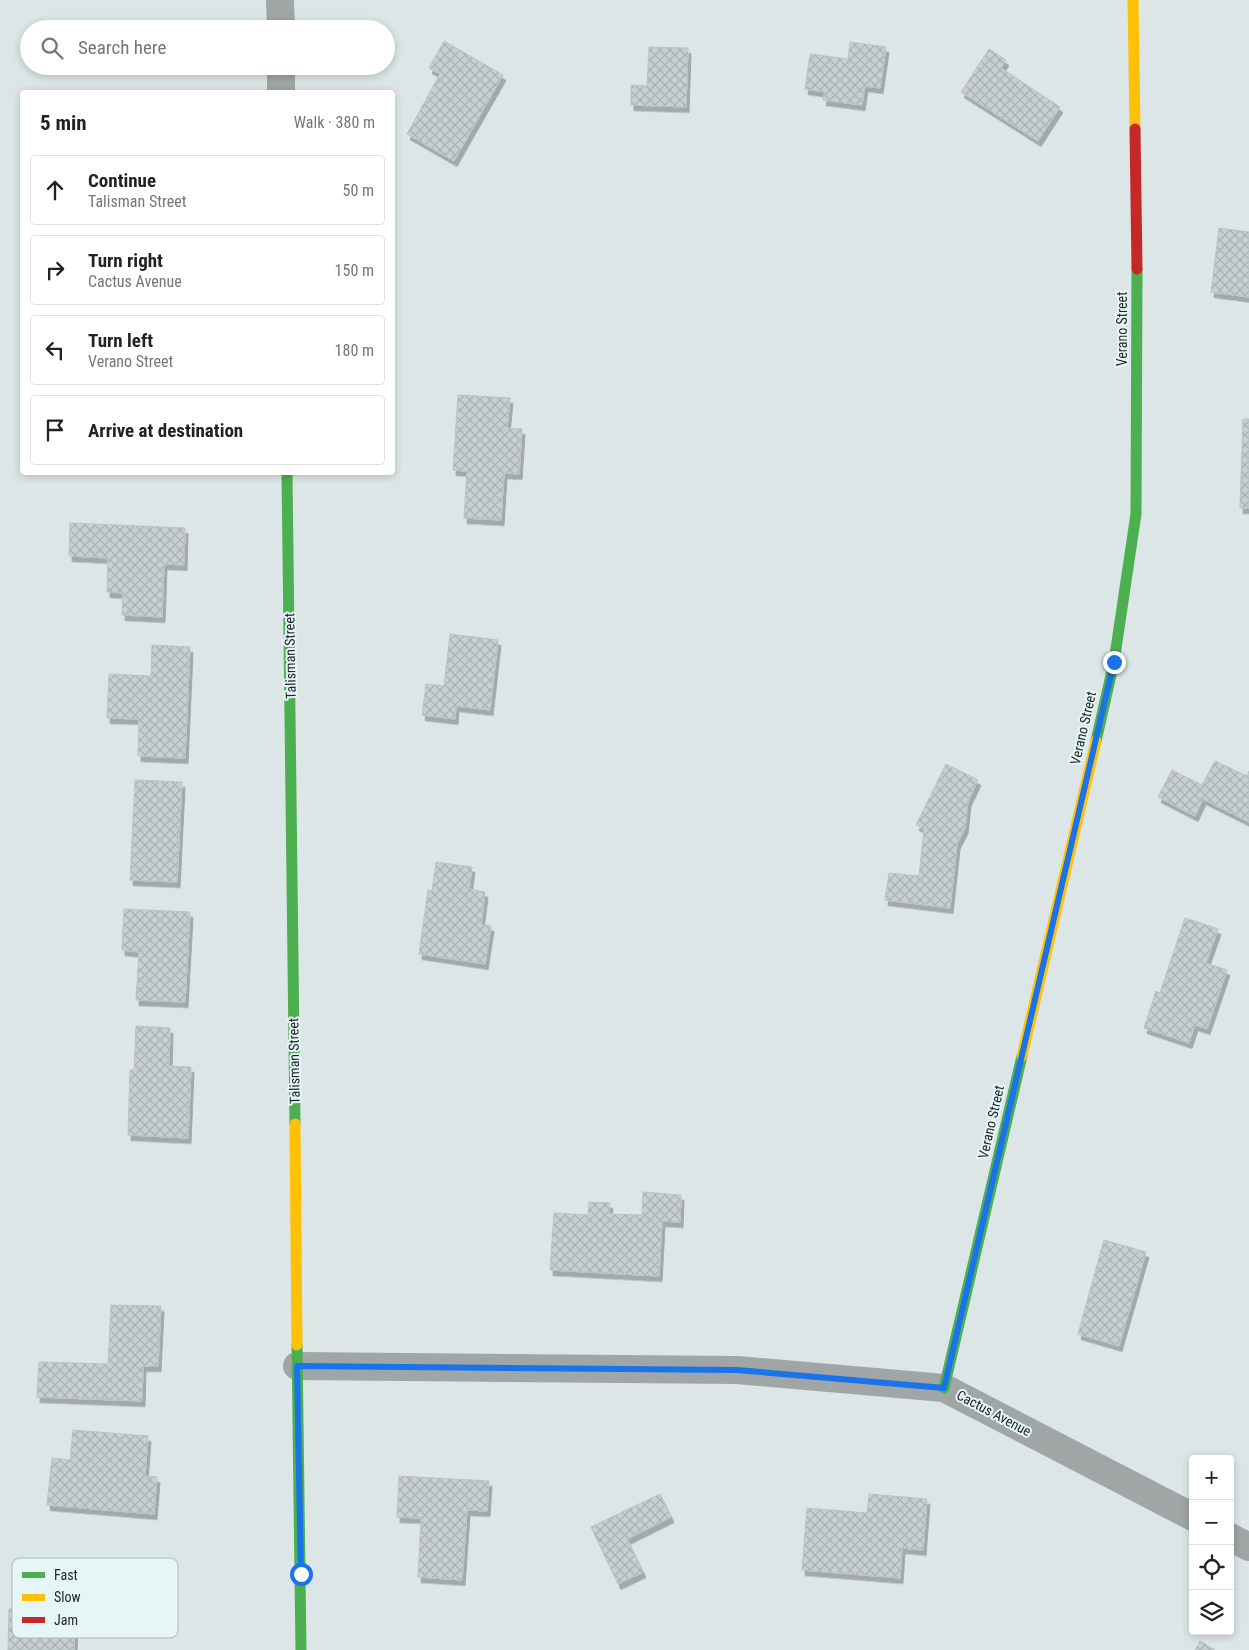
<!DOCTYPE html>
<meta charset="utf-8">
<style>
body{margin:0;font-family:"Roboto Condensed",sans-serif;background:#f2f2f2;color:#222}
.controls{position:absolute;right:15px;bottom:15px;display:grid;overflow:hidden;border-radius:5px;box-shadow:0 2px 8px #0003}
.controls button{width:45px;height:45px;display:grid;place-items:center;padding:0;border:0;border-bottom:1px solid #e0e0e0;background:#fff;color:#222;font:25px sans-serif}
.stop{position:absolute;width:15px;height:15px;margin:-11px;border:4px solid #1a73e8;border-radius:50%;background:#fff}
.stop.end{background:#1a73e8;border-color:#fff;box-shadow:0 1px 5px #0008}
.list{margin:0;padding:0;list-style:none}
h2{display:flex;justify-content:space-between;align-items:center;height:65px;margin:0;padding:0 20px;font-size:21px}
h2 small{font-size:16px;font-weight:400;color:#767676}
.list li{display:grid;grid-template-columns:32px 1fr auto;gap:15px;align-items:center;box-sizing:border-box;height:70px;margin:0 10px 10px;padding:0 10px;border:1px solid #e0e0e0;border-radius:5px}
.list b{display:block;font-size:19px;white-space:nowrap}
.list p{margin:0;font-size:16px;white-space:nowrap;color:#767676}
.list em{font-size:16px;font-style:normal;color:#767676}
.icon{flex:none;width:28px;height:28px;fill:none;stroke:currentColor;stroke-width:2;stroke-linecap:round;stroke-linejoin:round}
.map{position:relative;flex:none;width:1249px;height:1650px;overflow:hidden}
.search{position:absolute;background:#fff;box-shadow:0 2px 8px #0003;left:20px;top:20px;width:375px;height:55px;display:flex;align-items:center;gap:12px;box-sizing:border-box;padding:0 18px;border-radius:28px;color:#767676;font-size:19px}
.panel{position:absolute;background:#fff;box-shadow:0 2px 8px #0003;left:20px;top:90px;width:375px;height:385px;border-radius:5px}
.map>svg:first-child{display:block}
.building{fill:url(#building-cross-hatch);stroke:#bbc2c2;filter:url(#shadow)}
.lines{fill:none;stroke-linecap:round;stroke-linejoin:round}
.street{stroke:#a0a5a5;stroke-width:28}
.fast{stroke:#4caf50;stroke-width:11}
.slow{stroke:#ffc107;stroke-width:11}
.jam{stroke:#c62828;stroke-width:11}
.route{stroke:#1a73e8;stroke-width:6}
.labels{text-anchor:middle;stroke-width:4;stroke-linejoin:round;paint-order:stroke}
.street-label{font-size:14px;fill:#212627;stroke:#e6f6f7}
.key{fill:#e6f6f7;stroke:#abb8b9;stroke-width:1}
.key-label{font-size:14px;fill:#212627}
</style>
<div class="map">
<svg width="1249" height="1650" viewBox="0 0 1249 1650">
<defs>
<pattern id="building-cross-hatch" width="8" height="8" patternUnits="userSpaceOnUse" patternTransform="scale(1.25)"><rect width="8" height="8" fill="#c8cfd0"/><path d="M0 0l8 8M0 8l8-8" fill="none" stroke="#acb2b3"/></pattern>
<filter id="shadow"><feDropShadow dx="3" dy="5.5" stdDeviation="0" flood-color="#0004"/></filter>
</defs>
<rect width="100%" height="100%" fill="#dce6e6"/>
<g class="building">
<polygon points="444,41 503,75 454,161 407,134 440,74 429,68"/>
<polygon points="850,42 886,47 880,88 865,86 862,105 823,100 825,92 805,89 810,54 848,59"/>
<polygon points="649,47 688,48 686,107 631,105 631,85 647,86"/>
<polygon points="989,49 1006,60 1001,68 1060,107 1038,141 961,92"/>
<polygon points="1219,228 1249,232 1249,297 1211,292"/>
<polygon points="458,395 510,398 507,428 522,429 519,474 504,473 501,520 464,518 467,471 453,470"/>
<polygon points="1243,419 1249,419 1249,508 1240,508"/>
<polygon points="70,523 185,528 184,565 164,564 162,617 122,615 123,593 107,592 108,558 69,556"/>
<polygon points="450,634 498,640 490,710 456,706 455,719 422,715 426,684 444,686"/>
<polygon points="152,645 190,647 185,758 138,756 139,719 107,718 109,674 151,676"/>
<polygon points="1215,761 1247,776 1249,771 1249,822 1203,799 1195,816 1158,797 1172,770 1202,785"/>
<polygon points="946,764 978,780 968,801 965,828 957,844 950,908 885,900 889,873 919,876 924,829 916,825"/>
<polygon points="135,780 182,782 177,882 130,880"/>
<polygon points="436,862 472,867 469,889 485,892 481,924 491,926 485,964 419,954 428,890 432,891"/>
<polygon points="124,909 190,912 185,1002 136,1000 139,952 122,950"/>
<polygon points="1185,918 1218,929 1206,963 1227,970 1207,1029 1195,1025 1189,1043 1144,1028 1156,991 1160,993"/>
<polygon points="136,1026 170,1028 169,1066 191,1067 188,1138 128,1135 130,1070 134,1070"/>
<polygon points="643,1192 681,1195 680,1222 662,1221 659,1276 550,1270 554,1213 588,1215 589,1202 610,1203 609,1214 642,1215"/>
<polygon points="1104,1240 1146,1252 1119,1346 1078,1334"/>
<polygon points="111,1305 161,1306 158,1366 143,1366 142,1401 37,1397 39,1362 108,1364"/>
<polygon points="73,1430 148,1436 145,1476 157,1477 154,1514 47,1505 52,1458 70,1460"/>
<polygon points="399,1476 489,1481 487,1511 467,1510 462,1580 418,1577 421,1518 397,1517"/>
<polygon points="660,1494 671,1517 627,1539 643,1572 618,1584 591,1527"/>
<polygon points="869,1494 927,1499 923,1550 902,1548 900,1578 802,1570 807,1508 867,1513"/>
<polygon points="9,1609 75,1610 74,1650 8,1650"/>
<polygon points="1200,1641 1215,1650 1195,1650"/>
</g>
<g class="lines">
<g class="street">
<polyline points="280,0 281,29"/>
<polyline points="281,66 281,92"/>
<polyline points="297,1366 737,1370 944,1388 1193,1517"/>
<polyline points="1230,1537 1249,1547"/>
</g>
<g class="fast">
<polyline points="287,472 295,1124"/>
<polyline points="1096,741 1114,662 1136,514 1137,269"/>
<polyline points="297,1345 301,1650"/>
<polyline points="944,1388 1022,1056"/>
</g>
<g class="slow">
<polyline points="1133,0 1135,129"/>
<polyline points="1022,1056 1096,741"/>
<polyline points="295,1124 297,1345"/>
</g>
<polyline class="jam" points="1135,129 1137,269"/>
</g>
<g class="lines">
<polyline class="route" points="301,1574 297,1366 737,1370 944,1388 1114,662"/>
</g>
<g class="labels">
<g class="street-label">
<text transform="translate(1122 329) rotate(-90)" y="5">Verano Street</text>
<text transform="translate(290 656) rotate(-91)" y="5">Talisman Street</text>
<text transform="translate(1083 728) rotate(-77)" y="5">Verano Street</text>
<text transform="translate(294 1061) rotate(-91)" y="5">Talisman Street</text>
<text transform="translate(991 1122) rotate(-77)" y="5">Verano Street</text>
<text transform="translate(994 1413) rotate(28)" y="5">Cactus Avenue</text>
</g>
</g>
<rect x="12" y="1558" width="166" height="80" rx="8" class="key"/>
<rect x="22" y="1572" width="23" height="6" fill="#4caf50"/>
<rect x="22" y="1594" width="23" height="7" fill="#ffc107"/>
<rect x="22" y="1617" width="23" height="6" fill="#c62828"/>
<g class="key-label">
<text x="54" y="1580">Fast</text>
<text x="54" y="1602">Slow</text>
<text x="54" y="1625">Jam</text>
</g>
</svg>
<div class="controls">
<button>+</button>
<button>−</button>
<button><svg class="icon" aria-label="locate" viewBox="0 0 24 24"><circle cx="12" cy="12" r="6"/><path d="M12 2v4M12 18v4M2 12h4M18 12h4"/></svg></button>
<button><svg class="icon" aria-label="layers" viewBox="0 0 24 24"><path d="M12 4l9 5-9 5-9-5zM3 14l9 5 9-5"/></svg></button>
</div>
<div class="stop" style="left:301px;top:1574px"></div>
<div class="stop end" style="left:1114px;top:662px"></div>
<div class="search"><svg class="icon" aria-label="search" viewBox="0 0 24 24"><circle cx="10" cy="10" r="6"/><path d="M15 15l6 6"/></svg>Search here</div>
<section class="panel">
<h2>5 min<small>Walk · 380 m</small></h2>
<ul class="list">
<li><svg class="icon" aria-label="ahead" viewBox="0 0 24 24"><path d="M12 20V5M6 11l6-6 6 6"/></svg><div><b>Continue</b><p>Talisman Street</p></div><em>50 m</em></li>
<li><svg class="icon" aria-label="right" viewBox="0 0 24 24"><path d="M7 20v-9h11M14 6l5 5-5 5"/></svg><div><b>Turn right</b><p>Cactus Avenue</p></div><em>150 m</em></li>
<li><svg class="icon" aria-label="left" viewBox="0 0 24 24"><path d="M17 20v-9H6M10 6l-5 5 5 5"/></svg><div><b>Turn left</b><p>Verano Street</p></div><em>180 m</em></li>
<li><svg class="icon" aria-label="arrive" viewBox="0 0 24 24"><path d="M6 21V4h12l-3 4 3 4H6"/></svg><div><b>Arrive at destination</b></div></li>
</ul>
</section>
</div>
